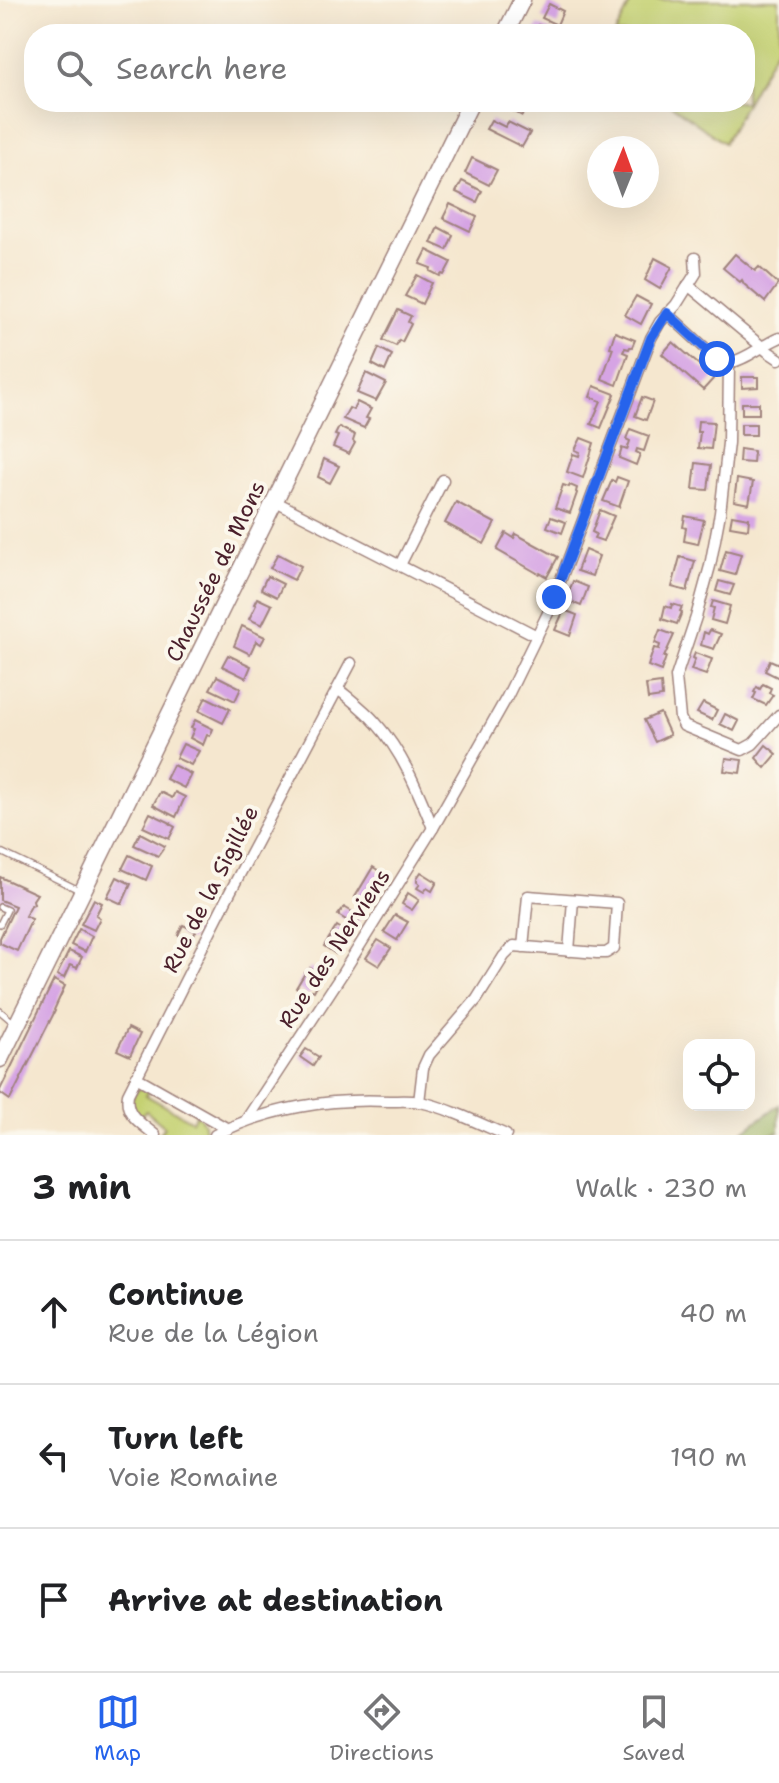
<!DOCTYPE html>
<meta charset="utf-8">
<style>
body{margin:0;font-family:"Shantell Sans",sans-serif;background:#f6f6f6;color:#202124}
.controls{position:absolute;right:24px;bottom:24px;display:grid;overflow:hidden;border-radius:16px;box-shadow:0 8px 32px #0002}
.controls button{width:72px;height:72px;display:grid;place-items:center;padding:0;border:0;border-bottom:2px solid #e0e0e0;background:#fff;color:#202124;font:40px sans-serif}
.compass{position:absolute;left:587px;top:136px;width:72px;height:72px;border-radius:50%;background:#fff;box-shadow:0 8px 32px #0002;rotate:1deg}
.stop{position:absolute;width:24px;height:24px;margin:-18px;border:6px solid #2563eb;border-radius:50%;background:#fff}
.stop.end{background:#2563eb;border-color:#fff;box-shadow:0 2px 8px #0008}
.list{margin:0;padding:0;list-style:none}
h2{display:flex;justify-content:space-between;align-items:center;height:104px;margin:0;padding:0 32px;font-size:34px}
h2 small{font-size:26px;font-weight:400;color:#757577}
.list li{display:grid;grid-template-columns:52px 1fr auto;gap:24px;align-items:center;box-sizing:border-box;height:144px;padding:0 32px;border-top:2px solid #e0e0e0}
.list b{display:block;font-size:30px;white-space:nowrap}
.list p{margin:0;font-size:26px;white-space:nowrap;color:#757577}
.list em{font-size:26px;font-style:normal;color:#757577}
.icon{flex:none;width:44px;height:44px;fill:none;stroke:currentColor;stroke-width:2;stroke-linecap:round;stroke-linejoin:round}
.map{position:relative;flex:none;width:779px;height:1135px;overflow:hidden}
.search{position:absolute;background:#fff;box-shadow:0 8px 32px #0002;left:24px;right:24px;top:24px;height:88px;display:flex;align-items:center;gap:20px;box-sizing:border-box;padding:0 28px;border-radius:32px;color:#757577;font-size:30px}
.sheet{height:536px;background:#fff}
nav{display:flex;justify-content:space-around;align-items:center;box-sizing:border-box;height:112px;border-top:2px solid #e0e0e0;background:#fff;font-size:22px;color:#757577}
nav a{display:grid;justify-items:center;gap:4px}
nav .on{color:#2563eb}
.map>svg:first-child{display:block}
.green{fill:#c5d172;stroke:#88784e;stroke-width:2}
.forest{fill:#9cb364;stroke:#736948;stroke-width:2}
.building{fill:#d6a4e4}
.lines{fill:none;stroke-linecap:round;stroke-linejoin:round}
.service-casing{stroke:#a0837d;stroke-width:8}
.minor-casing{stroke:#a0837d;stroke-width:13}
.primary-casing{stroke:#a0837d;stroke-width:19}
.service{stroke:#fff;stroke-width:5}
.minor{stroke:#fff;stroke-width:10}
.primary{stroke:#fff;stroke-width:16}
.route{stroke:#2563eb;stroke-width:10}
.labels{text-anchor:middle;stroke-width:8;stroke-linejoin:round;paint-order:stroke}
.street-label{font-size:22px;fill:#4a1f2b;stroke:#fbf7ec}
</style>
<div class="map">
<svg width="779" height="1135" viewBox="0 0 779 1135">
<rect width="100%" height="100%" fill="#fbf7ec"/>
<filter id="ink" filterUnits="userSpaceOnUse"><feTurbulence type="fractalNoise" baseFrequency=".0125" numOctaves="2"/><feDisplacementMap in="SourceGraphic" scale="16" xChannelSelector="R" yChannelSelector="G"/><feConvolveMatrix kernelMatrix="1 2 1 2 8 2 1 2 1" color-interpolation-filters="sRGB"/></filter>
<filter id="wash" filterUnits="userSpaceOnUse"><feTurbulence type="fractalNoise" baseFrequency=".006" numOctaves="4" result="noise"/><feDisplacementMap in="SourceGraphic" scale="32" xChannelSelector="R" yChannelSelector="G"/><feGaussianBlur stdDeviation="1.8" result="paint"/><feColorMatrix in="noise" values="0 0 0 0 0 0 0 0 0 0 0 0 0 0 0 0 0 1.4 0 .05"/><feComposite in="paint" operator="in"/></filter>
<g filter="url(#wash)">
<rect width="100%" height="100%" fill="#f5e7cf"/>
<g class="green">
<polygon points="632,0 779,0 779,43 724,143 667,102 745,102 745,34 615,34"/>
<path d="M143,1087L150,1088L146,1095L192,1121L196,1114C203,1119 207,1127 203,1135H162L160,1133L165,1127L146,1111L140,1117L132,1107C132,1097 132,1091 143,1087Z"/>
</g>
<polygon class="forest" points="779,1105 779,1132 769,1135 738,1135"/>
<g id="blocks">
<g class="building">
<polygon points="549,4 563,11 557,25 542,18"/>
<polygon points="538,25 557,34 534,34"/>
<polygon points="501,102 519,102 527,106 522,116 500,104"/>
<polygon points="491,120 505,127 508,122 530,133 522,147 486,129"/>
<polygon points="472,158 497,170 489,185 465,173"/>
<polygon points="462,181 482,191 477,202 456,192"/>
<polygon points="450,204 477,217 470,231 443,218"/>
<polygon points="438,227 453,235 447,250 431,243"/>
<polygon points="427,250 451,262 444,275 442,274 440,276 430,271 431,268 420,264"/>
<polygon points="735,254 755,271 759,267 778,284 765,302 744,284 742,280 740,282 723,268"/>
<polygon points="655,258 672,267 660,289 645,280"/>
<polygon points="417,275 432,283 422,304 405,296"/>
<polygon points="636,296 651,304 641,324 625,315"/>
<polygon points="398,310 411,316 408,322 411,324 402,342 399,340 396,346 383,340"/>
<polygon points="615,332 635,340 632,347 630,347 629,349 625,348 623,352 628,354 617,385 602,379 613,348 610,347"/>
<polygon points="673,342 714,378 703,390 662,354"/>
<polygon points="379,348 392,355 385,371 372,364"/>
<polygon points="366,373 386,383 376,401 357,393"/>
<polygon points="742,377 758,377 758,387 742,388"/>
<polygon points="594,386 615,394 601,428 591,424 601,401 590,397"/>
<polygon points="642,397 653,401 646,420 635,416"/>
<polygon points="357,402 371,409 366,418 369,419 364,428 343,419 349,408 353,410"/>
<rect x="742" y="403" width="17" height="11"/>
<polygon points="698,421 714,422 711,449 698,448 700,432 697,432"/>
<rect x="741" y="424" width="15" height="11"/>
<polygon points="339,427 355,435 353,441 355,443 349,454 333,447 338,436 335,435"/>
<polygon points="630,429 649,436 644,451 637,449 636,452 640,454 636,465 619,458 622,448 627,450 630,441 626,439"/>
<polygon points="581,438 594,443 583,478 567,472 573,454 579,456 580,452 575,450"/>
<polygon points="740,449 754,451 753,463 739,462"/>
<polygon points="324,459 339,466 330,483 318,477"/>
<polygon points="696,463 711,465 708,490 693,489"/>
<polygon points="617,477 628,481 619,507 603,501 612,480 615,482"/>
<polygon points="737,479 753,482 749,504 734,501"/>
<polygon points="563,485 569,487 570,485 577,488 576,492 577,493 570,513 555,508"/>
<polygon points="456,502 495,523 484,544 445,523"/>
<polygon points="600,510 614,516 603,541 594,538 596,534 592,532"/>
<polygon points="732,515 749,518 748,529 730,526"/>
<polygon points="685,516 704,520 698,544 684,541 686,528 683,527"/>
<polygon points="551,517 566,522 562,533 547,527"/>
<polygon points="506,533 514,538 516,534 558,557 547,577 540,573 539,574 497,550"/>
<polygon points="585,550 599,556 592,576 577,571"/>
<polygon points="726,550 741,554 735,575 720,571"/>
<polygon points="278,554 301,566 294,580 270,568"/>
<polygon points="680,557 695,561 687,591 672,587"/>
<polygon points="267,576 283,584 277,597 261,589"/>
<polygon points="573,581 588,587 581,606 566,600"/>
<polygon points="719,581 734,585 730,595 716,591"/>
<polygon points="257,598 272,605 262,625 249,619 256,605 254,604"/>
<polygon points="713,601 730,606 725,624 711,620 714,608 711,607"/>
<polygon points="672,604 682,607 680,611 682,612 677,624 662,619 665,606 671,608"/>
<polygon points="564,610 577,615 570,636 555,630"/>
<polygon points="242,626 265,637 261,644 256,641 250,654 234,646"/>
<polygon points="660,630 674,635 664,657 666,657 661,671 648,666 654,648 659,649 660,645 655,643"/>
<polygon points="710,630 721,634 714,649 701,645 704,632 708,634"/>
<polygon points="695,653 712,659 706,675 691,670 695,659 693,658"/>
<polygon points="228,655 251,666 246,678 222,666"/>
<polygon points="770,660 779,664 779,678 765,671"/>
<polygon points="217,676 241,688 235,701 210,689"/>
<polygon points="661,683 662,697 648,699 646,685"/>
<polygon points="763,684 771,688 769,693 773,695 766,705 753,699 756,693 754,692 757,687 760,689"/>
<polygon points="206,697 230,709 223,723 199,711"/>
<polygon points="703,703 717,710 712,720 697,713"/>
<polygon points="660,713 670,735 655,742 644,720"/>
<polygon points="725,714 739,721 734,731 720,724"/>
<polygon points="195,720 213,729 210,736 207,735 203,745 190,738 194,729 191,728"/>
<polygon points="183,744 199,751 191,765 176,758"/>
<polygon points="766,745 777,754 765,768 756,758"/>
<polygon points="726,758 742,760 740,773 724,771"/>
<polygon points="173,765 191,774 184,788 166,779"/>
<polygon points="160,792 172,798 175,792 185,797 176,817 153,805"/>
<polygon points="150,813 171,823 170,824 175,827 169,839 143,827"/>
<polygon points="140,833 165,846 158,856 134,845"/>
<polygon points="129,855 152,866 146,880 122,869"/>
<polygon points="373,867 387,876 368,905 355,897"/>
<polygon points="421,872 437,882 432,891 427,888 424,892 417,888 420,884 417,882 417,878"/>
<polygon points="0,877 37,894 33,900 34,904 31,905 25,916 32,919 17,951 0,943 0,938 15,906 0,900"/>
<polygon points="117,877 131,884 122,904 107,897"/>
<polygon points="408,893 419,900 412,910 402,904"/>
<polygon points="94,899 102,903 96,915 100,918 94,930 81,924"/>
<polygon points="344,907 361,917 356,926 338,915"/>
<polygon points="395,915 408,922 397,940 384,932"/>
<polygon points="183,925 196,931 190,941 178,935"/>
<polygon points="337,926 349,934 336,954 324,946"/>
<polygon points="79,929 92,936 85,952 71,945"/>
<polygon points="378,940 391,948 379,966 366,958"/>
<polygon points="69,951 82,957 77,968 70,965 64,978 57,975"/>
<polygon points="310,968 322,975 314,991 312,990 308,995 296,988 305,973 307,974"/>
<polygon points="54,980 65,986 54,1010 55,1011 10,1100 0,1093 0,1090"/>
<polygon points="128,1028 140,1034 130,1056 117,1050"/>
<polygon points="306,1049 319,1057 313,1066 300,1057"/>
</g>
</g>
</g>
<g filter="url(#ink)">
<use href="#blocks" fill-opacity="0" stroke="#a0837d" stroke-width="2"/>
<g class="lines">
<defs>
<g id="service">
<polyline points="1,852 81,891"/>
<polyline points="0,907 7,910 0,924"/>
<polyline points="0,1011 13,1022"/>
</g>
<g id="minor">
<polyline points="688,285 767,351 779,359"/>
<polyline points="667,313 717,359 729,363 728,443 720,513 710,566 696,617 676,677 680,718 684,726 742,750 753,744 779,715"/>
<path d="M729,363C748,359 762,345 779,338"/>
<polyline points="274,501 537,636"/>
<polyline points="400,565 443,480"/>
<path d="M338,689C351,700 365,710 376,723C403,753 418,791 433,828"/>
<polyline points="569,951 573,900"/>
<polyline points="136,1077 228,1129"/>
<polyline points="419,1102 423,1068 429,1055 477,999 504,956 514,946 597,953 606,953 614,948 617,903 528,896 523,947"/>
<polyline points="246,1120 342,974 433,828 507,697 549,611 651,338 660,322 676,305 696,273 695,258"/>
<path d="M155,1135C141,1123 124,1115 128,1094L227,898L351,663"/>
<path d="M215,1135C267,1108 330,1098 389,1101C399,1101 410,1100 420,1102C446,1107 481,1124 506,1135"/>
</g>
<g id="primary">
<polyline points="505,34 522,0"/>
<polyline points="0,1059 471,102"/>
</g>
</defs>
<use href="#service" class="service-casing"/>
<use href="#minor" class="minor-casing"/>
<use href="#primary" class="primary-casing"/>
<use href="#service" class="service"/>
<use href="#minor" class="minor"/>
<use href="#primary" class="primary"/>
</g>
</g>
<g class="lines" filter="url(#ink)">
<polyline class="route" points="554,597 651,338 667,313 717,359"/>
</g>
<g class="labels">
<g class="street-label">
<text transform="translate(215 571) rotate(-64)" y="8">Chaussée de Mons</text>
<text transform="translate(210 889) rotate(-63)" y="8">Rue de la Sigillée</text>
<text transform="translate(334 948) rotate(-57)" y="8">Rue des Nerviens</text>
</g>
</g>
</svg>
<div class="controls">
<button><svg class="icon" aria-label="locate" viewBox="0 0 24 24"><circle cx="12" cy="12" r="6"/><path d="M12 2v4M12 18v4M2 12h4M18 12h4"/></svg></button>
</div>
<svg class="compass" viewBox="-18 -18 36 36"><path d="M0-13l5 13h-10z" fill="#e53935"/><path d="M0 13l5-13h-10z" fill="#757577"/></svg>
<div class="stop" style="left:717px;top:359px"></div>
<div class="stop end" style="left:554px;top:597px"></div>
<div class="search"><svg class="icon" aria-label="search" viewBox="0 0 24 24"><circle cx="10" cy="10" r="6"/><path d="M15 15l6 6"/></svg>Search here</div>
</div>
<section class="sheet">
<h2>3 min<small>Walk · 230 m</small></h2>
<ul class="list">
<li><svg class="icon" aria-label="ahead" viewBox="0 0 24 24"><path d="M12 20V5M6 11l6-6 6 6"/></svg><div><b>Continue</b><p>Rue de la Légion</p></div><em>40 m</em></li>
<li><svg class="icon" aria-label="left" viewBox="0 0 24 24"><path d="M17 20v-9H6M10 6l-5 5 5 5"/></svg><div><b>Turn left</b><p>Voie Romaine</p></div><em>190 m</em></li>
<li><svg class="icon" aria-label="arrive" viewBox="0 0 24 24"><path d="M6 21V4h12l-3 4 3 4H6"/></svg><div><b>Arrive at destination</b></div></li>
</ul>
</section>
<nav>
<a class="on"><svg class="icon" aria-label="map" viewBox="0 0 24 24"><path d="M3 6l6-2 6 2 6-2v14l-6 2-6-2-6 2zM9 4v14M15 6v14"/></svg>Map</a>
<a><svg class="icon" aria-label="directions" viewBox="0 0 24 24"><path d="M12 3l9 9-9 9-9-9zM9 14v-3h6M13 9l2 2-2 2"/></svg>Directions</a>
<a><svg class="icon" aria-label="saved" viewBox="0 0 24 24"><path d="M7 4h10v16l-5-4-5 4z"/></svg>Saved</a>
</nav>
